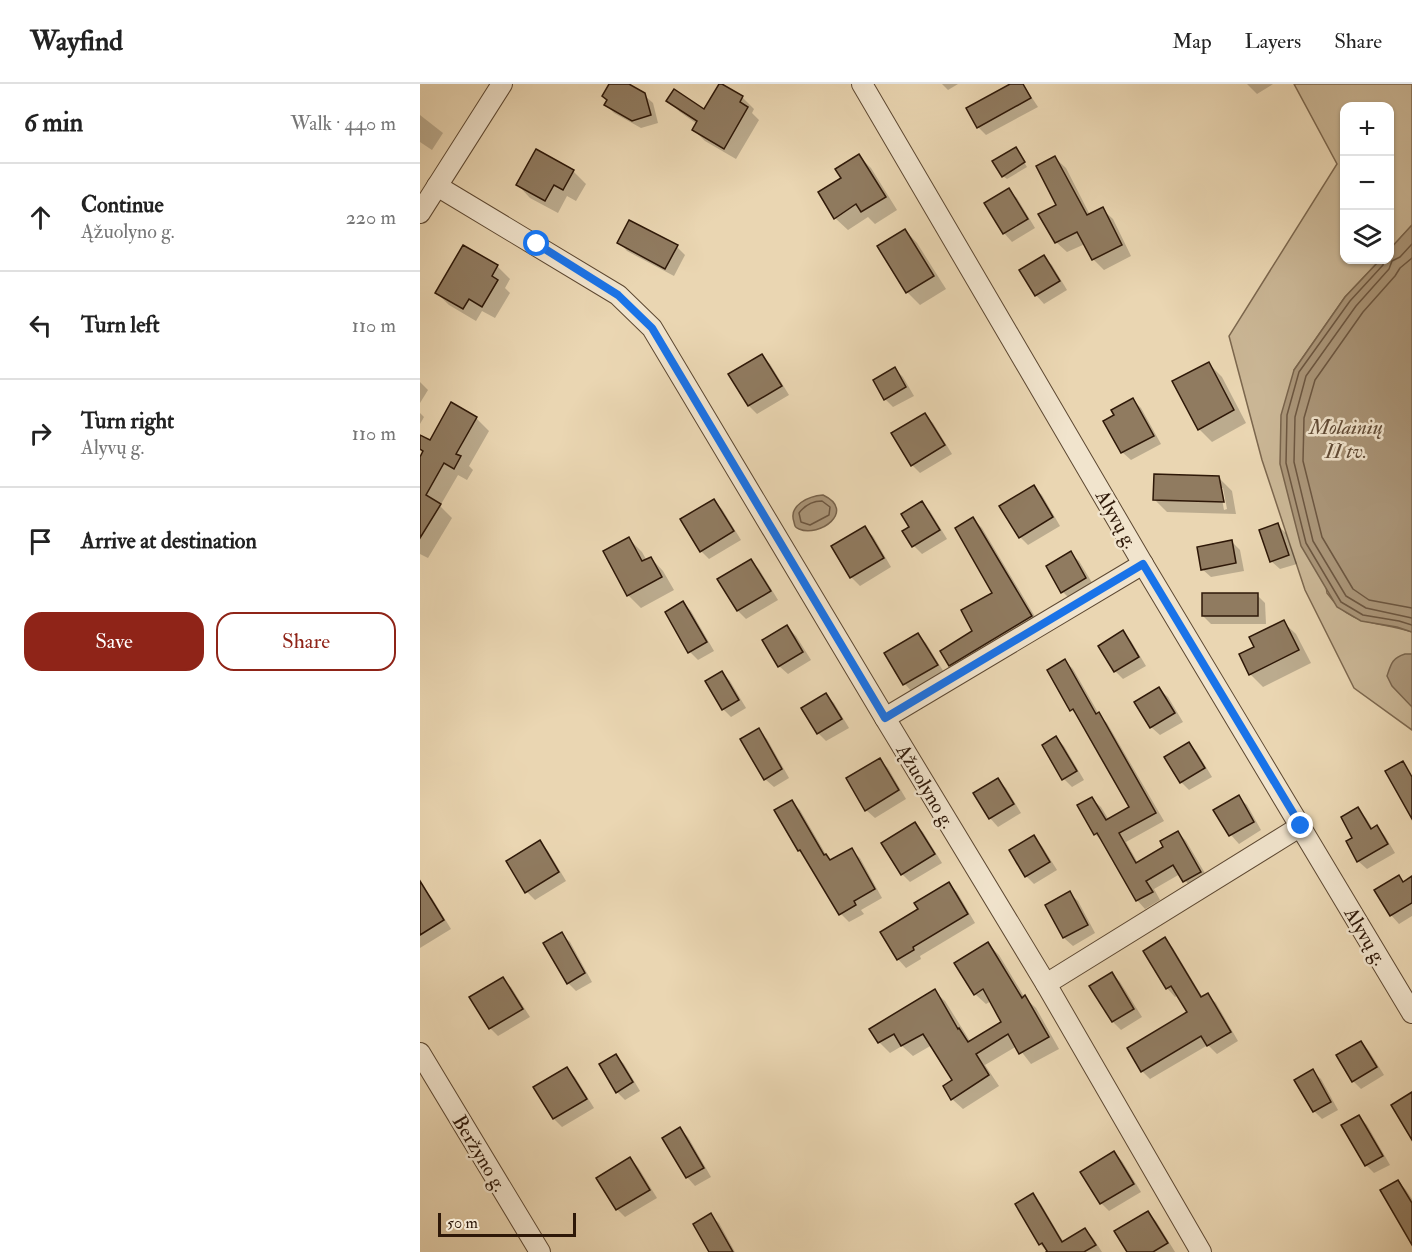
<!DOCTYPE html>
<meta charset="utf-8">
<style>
body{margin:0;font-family:"IM FELL Double Pica",serif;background:#f2f2f2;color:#222}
.controls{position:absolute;right:18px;top:18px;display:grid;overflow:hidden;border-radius:12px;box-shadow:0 2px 4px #0004}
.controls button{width:54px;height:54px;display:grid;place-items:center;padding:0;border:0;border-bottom:2px solid #e0e0e0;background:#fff;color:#222;font:30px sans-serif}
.scale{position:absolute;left:18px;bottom:15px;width:138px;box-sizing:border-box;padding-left:6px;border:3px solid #2e1808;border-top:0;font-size:16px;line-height:21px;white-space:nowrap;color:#2e1808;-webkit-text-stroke:4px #f1e4cd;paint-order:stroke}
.stop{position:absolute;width:18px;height:18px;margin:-14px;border:4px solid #1a73e8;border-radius:50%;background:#fff}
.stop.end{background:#1a73e8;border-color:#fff;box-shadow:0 2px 6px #0008}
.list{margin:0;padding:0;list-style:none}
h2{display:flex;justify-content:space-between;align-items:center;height:78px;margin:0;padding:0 24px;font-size:26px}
h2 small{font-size:20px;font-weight:400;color:#767676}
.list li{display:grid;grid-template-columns:39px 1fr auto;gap:18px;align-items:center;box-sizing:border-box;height:108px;padding:0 24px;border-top:2px solid #e0e0e0}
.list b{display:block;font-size:22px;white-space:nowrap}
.list p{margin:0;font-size:20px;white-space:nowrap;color:#767676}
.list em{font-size:20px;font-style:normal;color:#767676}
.actions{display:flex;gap:12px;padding:18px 24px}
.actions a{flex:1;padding:14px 0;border:2px solid #8f2418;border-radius:18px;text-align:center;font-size:21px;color:#8f2418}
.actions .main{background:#8f2418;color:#fff}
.icon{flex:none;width:33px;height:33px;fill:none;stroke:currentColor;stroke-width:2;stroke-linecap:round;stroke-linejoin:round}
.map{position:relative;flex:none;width:992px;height:1168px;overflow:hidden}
header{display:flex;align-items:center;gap:36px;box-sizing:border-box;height:84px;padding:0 30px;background:#fff;border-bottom:2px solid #e0e0e0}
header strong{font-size:28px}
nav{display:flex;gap:33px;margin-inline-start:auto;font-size:21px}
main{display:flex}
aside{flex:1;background:#fff}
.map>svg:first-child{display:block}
.green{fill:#cab695;stroke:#7c674e;stroke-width:1.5}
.water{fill:#aa9578;stroke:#78634b;stroke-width:1.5}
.shadow{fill:#0003;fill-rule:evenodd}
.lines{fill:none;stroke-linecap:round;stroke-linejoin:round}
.shore{stroke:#6c5640;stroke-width:1.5}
.building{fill:#907b60;stroke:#2e1808;stroke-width:1.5}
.minor-casing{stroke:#5d4832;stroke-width:22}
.minor{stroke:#f1e4cd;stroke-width:20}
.route{stroke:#1a73e8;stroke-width:8}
.labels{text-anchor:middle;stroke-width:5;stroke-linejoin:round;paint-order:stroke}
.street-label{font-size:20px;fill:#2e1808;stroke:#f1e4cd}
.water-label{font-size:21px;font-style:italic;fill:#604a35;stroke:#f1e4cd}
</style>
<header>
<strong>Wayfind</strong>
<nav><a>Map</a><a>Layers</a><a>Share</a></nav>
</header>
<main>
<aside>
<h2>6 min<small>Walk · 440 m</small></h2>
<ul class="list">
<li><svg class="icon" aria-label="ahead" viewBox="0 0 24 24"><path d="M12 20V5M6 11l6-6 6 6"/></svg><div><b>Continue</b><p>Ąžuolyno g.</p></div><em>220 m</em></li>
<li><svg class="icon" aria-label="left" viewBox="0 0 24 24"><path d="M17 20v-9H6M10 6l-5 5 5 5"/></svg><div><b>Turn left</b></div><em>110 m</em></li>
<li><svg class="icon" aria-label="right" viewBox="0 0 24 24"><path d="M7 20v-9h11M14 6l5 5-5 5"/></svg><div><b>Turn right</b><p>Alyvų g.</p></div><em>110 m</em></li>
<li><svg class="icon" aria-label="arrive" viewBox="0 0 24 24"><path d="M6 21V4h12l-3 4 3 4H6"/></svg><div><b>Arrive at destination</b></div></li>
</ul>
<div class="actions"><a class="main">Save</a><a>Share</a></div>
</aside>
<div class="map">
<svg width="992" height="1168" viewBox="0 0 992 1168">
<rect width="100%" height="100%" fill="#ead6b2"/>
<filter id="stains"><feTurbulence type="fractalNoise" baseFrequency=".00333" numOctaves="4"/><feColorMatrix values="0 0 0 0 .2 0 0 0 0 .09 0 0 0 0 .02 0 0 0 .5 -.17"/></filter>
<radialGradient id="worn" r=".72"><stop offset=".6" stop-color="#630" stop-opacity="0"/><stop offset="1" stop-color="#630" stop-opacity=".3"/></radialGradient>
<path class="green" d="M874,0H992V141L970,165V22H924V176H960L925,213L874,286L907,509C932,544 956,536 992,548V646L934,604L885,506L842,376L809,252L917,80Z"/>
<g class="water">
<polygon points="992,141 992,548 977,543 941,537 917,523 881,462 860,380 861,331 874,286 925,213 960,176 970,176 970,165"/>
<path d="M403,411C437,427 399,454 379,445C375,443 375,443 374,438C368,421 389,412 403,411Z"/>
<path d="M985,570H992V623L972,602L967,592C971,580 972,574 985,570Z"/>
</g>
<g class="shadow">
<polygon points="190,0 206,0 224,11 233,19 238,39 221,44 194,29 186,21"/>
<polygon points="522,0 538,0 528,6"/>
<polygon points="594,0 603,0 618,23 566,51 558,43"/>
<polygon points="827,0 853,0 837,10"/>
<polygon points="300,1 323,14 334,25 332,29 339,36 316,75 285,57 274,46 277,40 260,28 248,16 285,27"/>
<polygon points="0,31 23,49 12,66 0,58"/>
<polygon points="596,65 607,83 587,95 583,92"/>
<polygon points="439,72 451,84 477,126 455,140 448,133 428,146 415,134 423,95"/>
<polygon points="635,74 646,84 670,131 682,125 693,135 711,172 684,186 673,175 665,160 647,168 636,158 638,121"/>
<polygon points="153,87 166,100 156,117 147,112 138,129 110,114 98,101"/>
<polygon points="588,106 597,114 615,144 592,158 584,149"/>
<polygon points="485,146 497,159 526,205 500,221 487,208"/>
<polygon points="199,158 257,163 265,171 254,192 207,167"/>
<polygon points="624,173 632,181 647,206 624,220 616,211"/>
<polygon points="77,182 90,195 85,204 90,209 75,234 62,227 56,237 29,221 16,208"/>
<polygon points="342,272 350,280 369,311 337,330 329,322 310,291"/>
<polygon points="789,280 802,293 826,339 792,358 779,345"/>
<polygon points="475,285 483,293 494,312 473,323 465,315"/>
<polygon points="0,298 8,306 0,319"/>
<polygon points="713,316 721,324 741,360 711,376 702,368 696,331"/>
<polygon points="0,329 4,333 0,340"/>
<polygon points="505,331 513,339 532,370 500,389 492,381"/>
<polygon points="56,334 69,347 49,382 53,386 47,396 38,391 20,422 32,434 8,474 0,470 0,373 3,369 0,366 0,353 11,358"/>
<path d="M799,394L812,407L816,430L747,428L734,415ZM800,404H803L807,425L804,426Z"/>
<polygon points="613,403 622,411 640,442 608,461 600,453"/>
<polygon points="294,417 302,425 321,456 289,475 281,467"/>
<polygon points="502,419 510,427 527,455 502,470 494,462 484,447 491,443"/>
<polygon points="553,435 562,444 620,541 539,589 530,581 554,547 574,509"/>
<polygon points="857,441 866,449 877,480 860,485 851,477"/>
<polygon points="444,444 453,452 471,483 440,502 431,493 413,463"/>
<polygon points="209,455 222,468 227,477 231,474 243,487 254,506 221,524 208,511"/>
<polygon points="811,457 820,466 824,487 791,493 782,485"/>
<polygon points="650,469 659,477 674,502 651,516 643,508"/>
<polygon points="331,477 339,485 358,516 326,535 318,527 300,496"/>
<polygon points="837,511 845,519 846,540 791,540 783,532"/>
<polygon points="263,519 271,527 294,567 278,576 270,568"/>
<polygon points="863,538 876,550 891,579 843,603 830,590 836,563"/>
<polygon points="367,543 376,552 391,576 368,590 359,582"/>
<polygon points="703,548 711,557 726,582 703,595 695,587"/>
<polygon points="498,551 506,559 525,590 493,609 485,600 466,570"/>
<polygon points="645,577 653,585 680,632 687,639 744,737 706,758 718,779 745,763 758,748 766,757 789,796 773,806 760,790 734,805 740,816 725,825 717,816 683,758 675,750 672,715 681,723 689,736 711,723 659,633 652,626"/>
<polygon points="302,589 310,597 326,624 311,633 303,625"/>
<polygon points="739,605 748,613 763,638 740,651 731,643"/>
<polygon points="406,611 414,619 429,644 406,657 398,649"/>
<polygon points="338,646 347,655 369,694 354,703 345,695"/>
<polygon points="636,654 644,662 664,696 652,703 644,695"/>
<polygon points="769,660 777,668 792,693 769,706 761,698"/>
<polygon points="459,676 468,684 486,715 455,734 446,726"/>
<polygon points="578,696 586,704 601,729 578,743 570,734 555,709"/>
<polygon points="818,713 827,721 841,746 819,760 811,751 796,727"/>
<polygon points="372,718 380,726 408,774 411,777 431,766 440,774 462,814 441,826 444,830 429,838 421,830 387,775 379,766"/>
<polygon points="938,725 946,734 953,745 957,743 965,752 975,769 947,785 938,777 934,754"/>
<polygon points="495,740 503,748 522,779 490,798 482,790"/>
<polygon points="614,753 622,762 637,786 614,800 606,792"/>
<polygon points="120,758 128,767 146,797 115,816 107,808"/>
<polygon points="979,793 985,798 992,798 992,832 979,840 971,831 956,806"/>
<polygon points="528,800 537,808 555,839 500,872 501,875 486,884 478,875 462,848 501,826"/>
<polygon points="4,806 12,814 31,845 0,864 0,808"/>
<polygon points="649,809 658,817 675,849 653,862 644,854 627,821"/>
<polygon points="141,850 150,858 172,898 156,907 148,899"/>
<polygon points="745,855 753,864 783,914 787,911 796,919 818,957 797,970 788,961 730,995 722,987 769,929 758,911 755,913 747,904 725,867"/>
<polygon points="568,860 579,871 605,914 616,924 639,965 611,980 597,962 565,981 579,1002 543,1025 532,1015 534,996 512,961 493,972 482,962 470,969 459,958 514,907 525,917 550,957 583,938 571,917 566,920 555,910"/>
<polygon points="692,890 700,898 722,933 701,946 693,938"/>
<polygon points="83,895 91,903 110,933 78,952 70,944"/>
<polygon points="941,958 949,967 964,991 941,1005 933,997"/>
<polygon points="196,972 204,980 220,1007 205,1016 197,1008"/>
<polygon points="147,985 155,993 174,1024 142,1043 134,1035"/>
<polygon points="892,987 901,995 918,1026 902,1035 894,1027"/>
<polygon points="939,1033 947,1041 970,1081 954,1089 946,1081"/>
<polygon points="260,1045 268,1053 291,1093 275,1102 267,1093"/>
<polygon points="694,1069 702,1077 721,1108 689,1127 681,1119"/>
<polygon points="210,1075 218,1083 237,1114 205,1133 197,1125"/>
<polygon points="978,1097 986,1106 992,1115 992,1153"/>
<polygon points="613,1111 621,1120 644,1159 665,1146 673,1154 682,1168 628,1168 620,1160"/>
<polygon points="728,1129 736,1137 755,1168 709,1168"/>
<polygon points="290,1131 299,1139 315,1168 291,1168"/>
</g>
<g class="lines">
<g class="shore">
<polyline points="992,160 980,173 972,177 969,185 936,222 886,292 875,333 874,378 893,457 926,512 946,524 992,534"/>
<polyline points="992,174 980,184 975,192 943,228 895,296 884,334 883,377 902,453 933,505 949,516 992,524"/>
<polyline points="964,176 963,181 930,217 879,288 867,331 866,379 886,459 921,518 943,531 979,537 992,541"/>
<path d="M402,417L410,423L409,431L390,441L381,438L379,429C385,421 392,417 402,417Z"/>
</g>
</g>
<g class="building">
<polygon points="189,0 209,0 225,9 231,31 212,37 184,21 187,16 182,12"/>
<polygon points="299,0 302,0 323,12 320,18 328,23 304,65 272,46 277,37 246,17 254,5 284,25"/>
<polygon points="590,0 603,0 611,14 557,44 546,24"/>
<polygon points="596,63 605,78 582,93 572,77"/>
<polygon points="116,65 154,86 143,106 134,101 125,117 96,101"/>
<polygon points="439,70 466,113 441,128 436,120 414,135 398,108 421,94 415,85"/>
<polygon points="635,72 667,131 683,123 702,161 672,176 657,148 635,159 618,130 636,121 616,82"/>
<polygon points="589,104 608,135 583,150 564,119"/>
<polygon points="209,136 258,161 245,185 197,159"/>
<polygon points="485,145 514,192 486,209 457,162"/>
<polygon points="43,161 78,181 72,192 78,196 62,223 49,215 43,225 15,209"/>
<polygon points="624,171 640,197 615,212 599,186"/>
<polygon points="342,270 362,302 328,322 308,290"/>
<polygon points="789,278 814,326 778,346 752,297"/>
<polygon points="475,283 486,303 464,316 453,296"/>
<polygon points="713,314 734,352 701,369 683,337 694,331 691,326"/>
<polygon points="31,318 57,333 36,370 41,372 34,385 24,379 6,411 21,420 0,454 0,373 3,367 0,365 0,351 10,356"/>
<polygon points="505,329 525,361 491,382 471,349"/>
<polygon points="734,390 799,392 804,418 733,416"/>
<polygon points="614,401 633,433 599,454 579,422"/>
<polygon points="294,415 314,447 280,468 260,435"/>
<polygon points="502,417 520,446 492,463 482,447 489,443 481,430"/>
<polygon points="553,433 612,532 529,582 520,567 552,547 541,526 572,509 535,444"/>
<polygon points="858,439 869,471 850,478 839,446"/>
<polygon points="445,442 464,474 430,494 411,462"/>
<polygon points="209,453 222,477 231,473 242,493 207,512 183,467"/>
<polygon points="812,456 816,479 781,486 777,463"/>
<polygon points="651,467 666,494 641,509 626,482"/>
<polygon points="331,475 351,507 317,527 297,495"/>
<rect x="782" y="509" width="56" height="23"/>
<polygon points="263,517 287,558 268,569 245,528"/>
<polygon points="864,536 879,566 829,591 819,570 834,563 829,553"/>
<polygon points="367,541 383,568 358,583 342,556"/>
<polygon points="703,546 719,573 694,588 678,562"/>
<polygon points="498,549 518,581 483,601 464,569"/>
<polygon points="645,575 676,630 679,628 736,729 699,749 716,779 743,763 740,757 758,747 781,788 763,798 753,781 726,797 733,808 716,817 677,749 674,751 657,721 672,713 686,736 709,723 653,625 650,627 627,586"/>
<polygon points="302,587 319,616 302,626 285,597"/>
<polygon points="739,603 755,629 730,644 714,618"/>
<polygon points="406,609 422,635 397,650 381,624"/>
<polygon points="339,644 362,685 344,696 320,655"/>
<polygon points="636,652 657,687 642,696 622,661"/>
<polygon points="769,658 785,684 760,699 744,673"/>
<polygon points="460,674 479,706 445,727 426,694"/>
<polygon points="983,677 992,693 992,735 965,687"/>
<polygon points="578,694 594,720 569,735 553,709"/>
<polygon points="819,711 834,738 809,752 793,726"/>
<polygon points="372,716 404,771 406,770 410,776 432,764 455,805 434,817 436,821 419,831 380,766 378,767 354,726"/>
<polygon points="938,723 951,745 957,741 968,760 937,778 926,757 932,754 921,733"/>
<polygon points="495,738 515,770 481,791 461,759"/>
<polygon points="614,751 630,778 605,793 589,766"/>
<polygon points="120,756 139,788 105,809 86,777"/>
<polygon points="979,791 983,798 992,792 992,819 970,832 954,806"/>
<polygon points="0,797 24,836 0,851"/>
<polygon points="529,798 548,830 493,863 494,866 477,876 460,848 498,825 494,819"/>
<polygon points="650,807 668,841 643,854 625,821"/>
<polygon points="142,848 165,889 147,900 123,859"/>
<polygon points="745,853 781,913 788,909 811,948 787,962 781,952 721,988 707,964 767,928 751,902 746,905 723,867"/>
<polygon points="568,858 602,914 605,911 629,953 599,970 588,950 556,970 569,991 531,1016 523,1002 532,996 503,950 481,962 474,950 458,959 449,945 515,905 538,945 539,944 548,958 581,938 563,905 554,911 534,879"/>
<polygon points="692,888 714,925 692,938 669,902"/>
<polygon points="83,893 103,925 69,945 49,913"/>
<polygon points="941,957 957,983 932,998 916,971"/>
<polygon points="196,970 213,998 196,1009 179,980"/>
<polygon points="147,983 167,1015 133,1035 113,1003"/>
<polygon points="893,985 911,1018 893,1028 874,996"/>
<polygon points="992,1008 992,1056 971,1021"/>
<polygon points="939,1031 963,1072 945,1082 921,1041"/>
<polygon points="260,1043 284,1084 266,1094 242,1054"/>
<polygon points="694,1067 714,1100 680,1120 660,1088"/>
<polygon points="210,1073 230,1106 196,1126 176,1094"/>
<polygon points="978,1096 992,1119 992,1161 960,1106"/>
<polygon points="613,1109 642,1158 665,1144 676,1161 664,1168 626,1168 627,1167 622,1159 619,1161 595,1120"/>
<polygon points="728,1127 748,1159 733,1168 707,1168 694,1147"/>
<polygon points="291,1129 313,1168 289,1168 273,1140"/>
</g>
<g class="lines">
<defs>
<g id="minor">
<polyline points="442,0 723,480 992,929"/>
<polyline points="17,102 198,211 232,244 465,634 626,900 781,1168"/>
<polyline points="0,129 82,0"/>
<polyline points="465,634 723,480"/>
<polyline points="626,900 881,742"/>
<polyline points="0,969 120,1168"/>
</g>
</defs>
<use href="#minor" class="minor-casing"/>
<use href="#minor" class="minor"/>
</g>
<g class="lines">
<polyline class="route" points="117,160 198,211 232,244 465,634 723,480 881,742"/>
</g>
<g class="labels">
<g class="street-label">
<text transform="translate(697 435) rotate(60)" y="7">Alyvų g.</text>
<text transform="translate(506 702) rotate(59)" y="7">Ąžuolyno g.</text>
<text transform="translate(946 852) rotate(59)" y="7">Alyvų g.</text>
<text transform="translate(60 1069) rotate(59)" y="7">Beržyno g.</text>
</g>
<g class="water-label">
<text x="926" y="350">Molainių<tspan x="926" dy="24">II tv.</tspan></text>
</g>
</g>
<rect width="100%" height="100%" filter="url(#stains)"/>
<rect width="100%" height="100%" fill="url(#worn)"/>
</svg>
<div class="controls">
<button>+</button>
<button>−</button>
<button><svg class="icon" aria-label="layers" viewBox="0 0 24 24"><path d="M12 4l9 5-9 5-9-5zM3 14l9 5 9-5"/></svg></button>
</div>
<div class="scale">50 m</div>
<div class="stop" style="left:117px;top:160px"></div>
<div class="stop end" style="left:881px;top:742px"></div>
</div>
</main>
